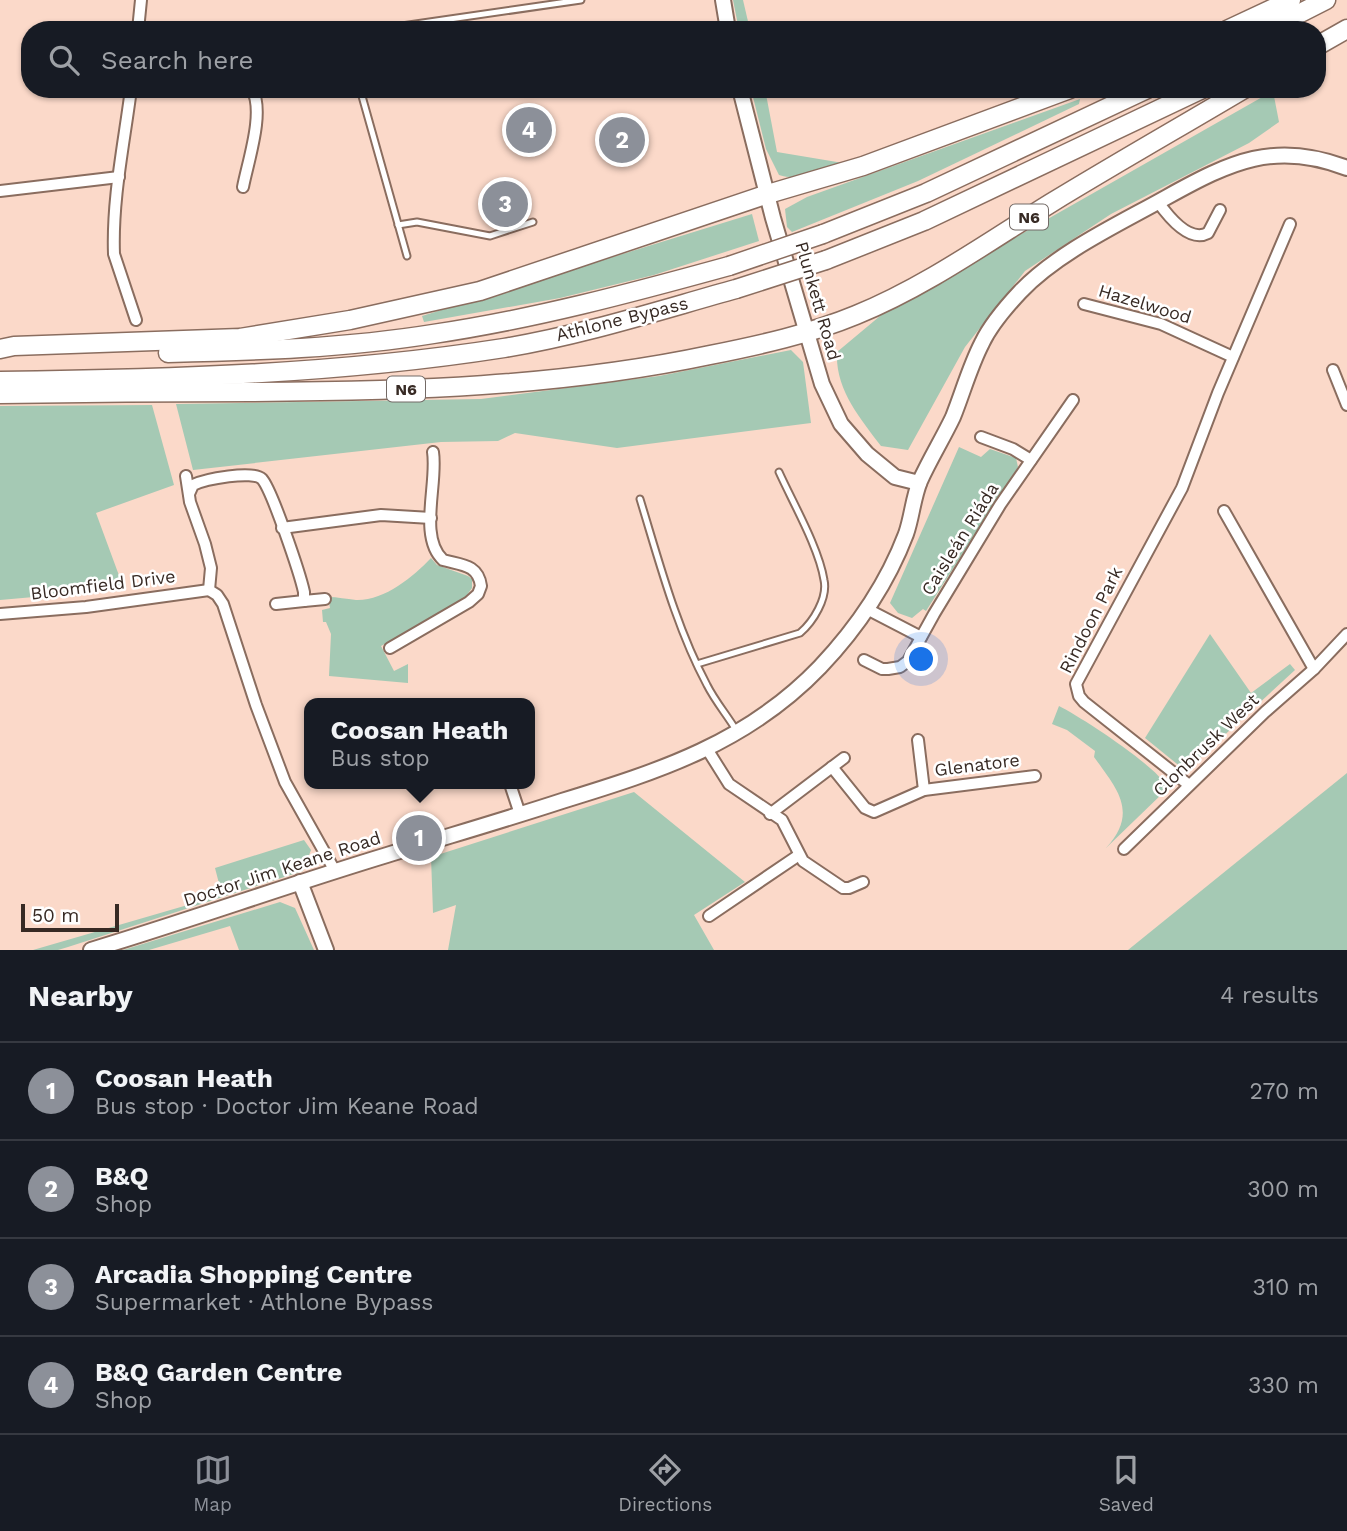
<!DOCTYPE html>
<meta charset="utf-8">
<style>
body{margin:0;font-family:"Work Sans",sans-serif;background:#20242c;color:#f1f3f6}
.scale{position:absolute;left:21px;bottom:18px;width:98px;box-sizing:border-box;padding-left:7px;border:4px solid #372a24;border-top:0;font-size:19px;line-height:24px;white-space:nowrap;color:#372a24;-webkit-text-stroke:5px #fff;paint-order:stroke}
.you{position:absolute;left:922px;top:660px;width:24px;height:24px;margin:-18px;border:5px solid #fff;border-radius:50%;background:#1a73e8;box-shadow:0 0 0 10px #1a73e833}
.badge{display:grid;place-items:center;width:46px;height:46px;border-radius:50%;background:#8c9099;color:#fff;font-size:23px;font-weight:700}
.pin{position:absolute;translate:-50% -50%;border:4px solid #fff;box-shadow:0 2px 7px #0006}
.popup{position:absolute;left:304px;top:698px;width:231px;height:91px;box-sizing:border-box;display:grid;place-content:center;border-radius:14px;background:#171b24;filter:drop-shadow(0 2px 5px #0005);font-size:23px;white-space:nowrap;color:#9ea1a6}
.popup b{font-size:26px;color:#f1f3f6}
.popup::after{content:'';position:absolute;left:50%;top:100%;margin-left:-14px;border:14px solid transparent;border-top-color:#171b24}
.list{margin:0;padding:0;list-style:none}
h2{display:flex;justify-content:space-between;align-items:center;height:91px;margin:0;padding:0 28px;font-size:30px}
h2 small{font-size:23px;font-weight:400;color:#9ea1a6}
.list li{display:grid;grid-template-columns:46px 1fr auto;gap:21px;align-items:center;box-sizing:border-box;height:98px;padding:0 28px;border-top:2px solid #363941}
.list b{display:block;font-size:26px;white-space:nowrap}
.list p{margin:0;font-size:23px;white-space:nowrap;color:#9ea1a6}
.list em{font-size:23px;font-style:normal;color:#9ea1a6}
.icon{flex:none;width:38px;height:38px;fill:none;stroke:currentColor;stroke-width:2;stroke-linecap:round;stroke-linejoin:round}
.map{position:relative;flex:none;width:1347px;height:950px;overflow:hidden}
.search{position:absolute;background:#171b24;box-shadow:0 2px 5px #0004;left:21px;right:21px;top:21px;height:77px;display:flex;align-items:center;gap:18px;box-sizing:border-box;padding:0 24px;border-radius:28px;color:#9ea1a6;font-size:26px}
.sheet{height:483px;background:#171b24}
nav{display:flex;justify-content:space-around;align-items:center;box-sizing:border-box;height:98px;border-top:2px solid #363941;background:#171b24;font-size:19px;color:#9ea1a6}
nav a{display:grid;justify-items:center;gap:4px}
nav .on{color:#8c9099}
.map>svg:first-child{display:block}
.green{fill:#a5c9b4}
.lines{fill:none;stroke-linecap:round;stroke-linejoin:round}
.service-casing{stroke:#8a6d5f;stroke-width:9}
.minor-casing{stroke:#8a6d5f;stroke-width:14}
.tertiary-casing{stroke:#8a6d5f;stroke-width:18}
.trunk-casing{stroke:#8a6d5f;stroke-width:21}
.service{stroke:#fff;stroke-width:5}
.minor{stroke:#fff;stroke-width:10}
.tertiary{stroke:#fff;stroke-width:14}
.trunk{stroke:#fff;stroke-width:18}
.trunk-bridge-casing{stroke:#8a6d5f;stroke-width:21;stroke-linecap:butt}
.trunk-bridge{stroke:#fff;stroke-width:18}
.labels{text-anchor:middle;stroke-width:5;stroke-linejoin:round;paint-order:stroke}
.shield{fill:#fff;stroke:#736a66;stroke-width:2}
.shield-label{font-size:16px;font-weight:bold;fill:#372a24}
.street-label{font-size:18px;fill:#372a24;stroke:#fff}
</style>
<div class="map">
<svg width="1347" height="950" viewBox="0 0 1347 950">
<rect width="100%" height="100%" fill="#fbd9c9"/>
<g class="green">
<polygon points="733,0 743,0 750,30 739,30"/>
<path d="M751,89H765L777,152L843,163C822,171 801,182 779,175L766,149Z"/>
<path d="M1273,91L1279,122L1249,143L1111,214L1025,271L965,347L908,450L881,446C860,418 835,389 837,352L886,311Z"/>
<polygon points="1080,99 1079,104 918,181 792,232 787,227 785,209 807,197"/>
<polygon points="752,214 759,241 654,275 560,298 424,322 422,316"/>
<polygon points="791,350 803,362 811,423 617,448 515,433 498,441 441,442 193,470 176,404 481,399 659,376"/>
<polygon points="152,405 174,485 96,513 124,589 0,600 0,406"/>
<polygon points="959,447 981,457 990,449 1016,458 1018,467 926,611 923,609 912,618 898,613 890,603"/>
<path d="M431,558L437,565L468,576L472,579V588L464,599L381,646L394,671L408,664V683L329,676L331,634L326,622H323L322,610L330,608L328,597C338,597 346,599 356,600C384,601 413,577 431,558Z"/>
<polygon points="1210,634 1251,693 1290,664 1295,670 1192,765 1187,769 1182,768 1145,738"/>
<path d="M1059,706C1081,717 1158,767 1167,787L1165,791L1106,848C1139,812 1117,789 1094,757L1095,751L1067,730L1052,724Z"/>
<polygon points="1347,773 1347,950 1128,950"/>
<polygon points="634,792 745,882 694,915 714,950 448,950 456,905 433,913 431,857"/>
<polygon points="304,840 311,850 303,871 68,947 58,950 33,950 222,895 215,868"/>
<polygon points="280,902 295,908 314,950 239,950 230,926 149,950 123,950"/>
</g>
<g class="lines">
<defs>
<g id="service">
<polyline points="90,27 113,30"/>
<polyline points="374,30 581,0"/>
<polyline points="360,89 407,256"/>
<polyline points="398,225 417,222 490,236 533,222"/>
<path d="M640,499C659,561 676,627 707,685C715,701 727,715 736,730"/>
<path d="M697,664L800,633C813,622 828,598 824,580C819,548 793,503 779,472"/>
</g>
<g id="minor">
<polyline points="138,30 141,0"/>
<path d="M131,89C124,144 112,199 114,254L136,320"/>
<path d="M243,187C248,161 265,112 252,89"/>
<polyline points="0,191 119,177"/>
<path d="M1158,202C1168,216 1189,243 1208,233L1220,210"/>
<polyline points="1084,304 1161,324 1233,357"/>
<polyline points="1333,370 1347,405"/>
<polyline points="981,437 1013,449 1031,460"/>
<polyline points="186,476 190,502 205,544 211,568 209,590 217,595 223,604 256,705 285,782 335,871"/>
<path d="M189,494L193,485C205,479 253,470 262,479C272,490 300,574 304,592V601L276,604"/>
<polyline points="1224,511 1314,669"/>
<polyline points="282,528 381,515 431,518"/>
<polyline points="304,601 325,599"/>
<polyline points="867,609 921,637"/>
<polyline points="0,614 86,607 209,590"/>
<path d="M390,648L469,602L478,594L481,586C478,564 461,565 443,560C418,537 438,483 433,452"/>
<polyline points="864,660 882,669 888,669 900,667 908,661 934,614 1000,505 1073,400"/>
<polyline points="918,740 924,790"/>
<polyline points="707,749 729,784 782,820 803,861 843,888 849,888 863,882"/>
<polyline points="832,767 865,808 874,812 924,790 1035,776"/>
<polyline points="510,784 520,814"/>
<polyline points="1189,785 1084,702 1079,696 1076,684 1182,488 1218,393 1290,224"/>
<polyline points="770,814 844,758"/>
<polyline points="1124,849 1265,712 1314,669 1347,634"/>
<polyline points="709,916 799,855"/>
</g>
<g id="tertiary">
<polyline points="723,0 728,30"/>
<polyline points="740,89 773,218 822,384 841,424 867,454 895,477 919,483"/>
<polyline points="300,882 326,950"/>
<path d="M91,950C190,920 288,885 387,855C445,837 504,820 562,801C660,771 747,743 820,667C856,629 887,584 906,534C912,517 913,498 920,481C930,459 943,438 953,417C963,392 970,366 982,343C991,324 1006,307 1020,292C1058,252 1119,224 1167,197C1230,162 1275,140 1347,168"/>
</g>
<g id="trunk">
<polyline points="1227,30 1291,0"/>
<polyline points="1267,30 1326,0"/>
<polyline points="1317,46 1347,29"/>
<polyline points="823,234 926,193 1147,89"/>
<polyline points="826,260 924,221 1202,89"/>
<polyline points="0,349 14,346 240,338 350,320 480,291 768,194 863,166 1070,89"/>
<path d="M168,353C256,351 346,348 433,334C534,319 631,293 729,266"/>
<path d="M0,381C168,379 338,374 504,348C583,335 660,310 736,289"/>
<path d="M0,394C84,393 167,392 251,392C405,391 559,387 710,355C760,345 810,334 856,315C925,287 988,242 1051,203C1115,164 1180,127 1244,89"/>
</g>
</defs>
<use href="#service" class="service-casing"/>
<use href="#minor" class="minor-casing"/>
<use href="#tertiary" class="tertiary-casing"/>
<use href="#trunk" class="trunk-casing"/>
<use href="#service" class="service"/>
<use href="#minor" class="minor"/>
<use href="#tertiary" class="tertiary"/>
<use href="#trunk" class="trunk"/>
<defs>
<g id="trunk-bridge">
<polyline points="729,266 823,234"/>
<polyline points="736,289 826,260"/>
</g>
</defs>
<use href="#trunk-bridge" class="trunk-bridge-casing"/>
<use href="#trunk-bridge" class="trunk-bridge"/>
</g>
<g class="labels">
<g class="shield">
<rect x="1010" y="204.5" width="38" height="25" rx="5"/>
<rect x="387" y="376.5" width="38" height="25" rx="5"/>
</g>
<g class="shield-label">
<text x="1029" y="223">N6</text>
<text x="406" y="395">N6</text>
</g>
<g class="street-label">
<text transform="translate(818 301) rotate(74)" y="6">Plunkett Road</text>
<text transform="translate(1145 304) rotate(17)" y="6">Hazelwood</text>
<text transform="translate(622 319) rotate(-14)" y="6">Athlone Bypass</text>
<text transform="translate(960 539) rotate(-58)" y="6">Caisleán Riáda</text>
<text transform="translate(103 585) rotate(-7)" y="6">Bloomfield Drive</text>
<text transform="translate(1091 620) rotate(-63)" y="6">Rindoon Park</text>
<text transform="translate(1206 745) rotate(-44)" y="6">Clonbrusk West</text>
<text transform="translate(977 765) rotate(-7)" y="6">Glenatore</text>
<text transform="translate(282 869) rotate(-18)" y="6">Doctor Jim Keane Road</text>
</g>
</g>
</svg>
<div class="scale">50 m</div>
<div class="you"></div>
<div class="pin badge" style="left:419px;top:838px">1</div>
<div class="popup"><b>Coosan Heath</b>Bus stop</div>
<div class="pin badge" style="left:622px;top:140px">2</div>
<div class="pin badge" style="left:505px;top:204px">3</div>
<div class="pin badge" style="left:529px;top:130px">4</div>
<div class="search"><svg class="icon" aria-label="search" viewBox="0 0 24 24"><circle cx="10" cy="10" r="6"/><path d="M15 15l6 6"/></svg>Search here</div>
</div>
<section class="sheet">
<h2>Nearby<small>4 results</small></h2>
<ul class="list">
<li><span class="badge">1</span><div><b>Coosan Heath</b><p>Bus stop · Doctor Jim Keane Road</p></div><em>270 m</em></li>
<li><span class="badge">2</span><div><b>B&amp;Q</b><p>Shop</p></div><em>300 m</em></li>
<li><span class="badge">3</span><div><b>Arcadia Shopping Centre</b><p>Supermarket · Athlone Bypass</p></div><em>310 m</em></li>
<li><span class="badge">4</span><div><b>B&amp;Q Garden Centre</b><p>Shop</p></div><em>330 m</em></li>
</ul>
</section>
<nav>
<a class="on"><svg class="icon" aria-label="map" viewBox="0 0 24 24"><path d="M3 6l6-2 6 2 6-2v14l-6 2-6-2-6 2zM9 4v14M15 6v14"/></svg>Map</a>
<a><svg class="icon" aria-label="directions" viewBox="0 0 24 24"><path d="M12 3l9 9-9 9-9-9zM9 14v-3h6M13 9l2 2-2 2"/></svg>Directions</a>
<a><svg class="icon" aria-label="saved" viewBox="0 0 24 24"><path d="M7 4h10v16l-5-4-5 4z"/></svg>Saved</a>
</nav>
